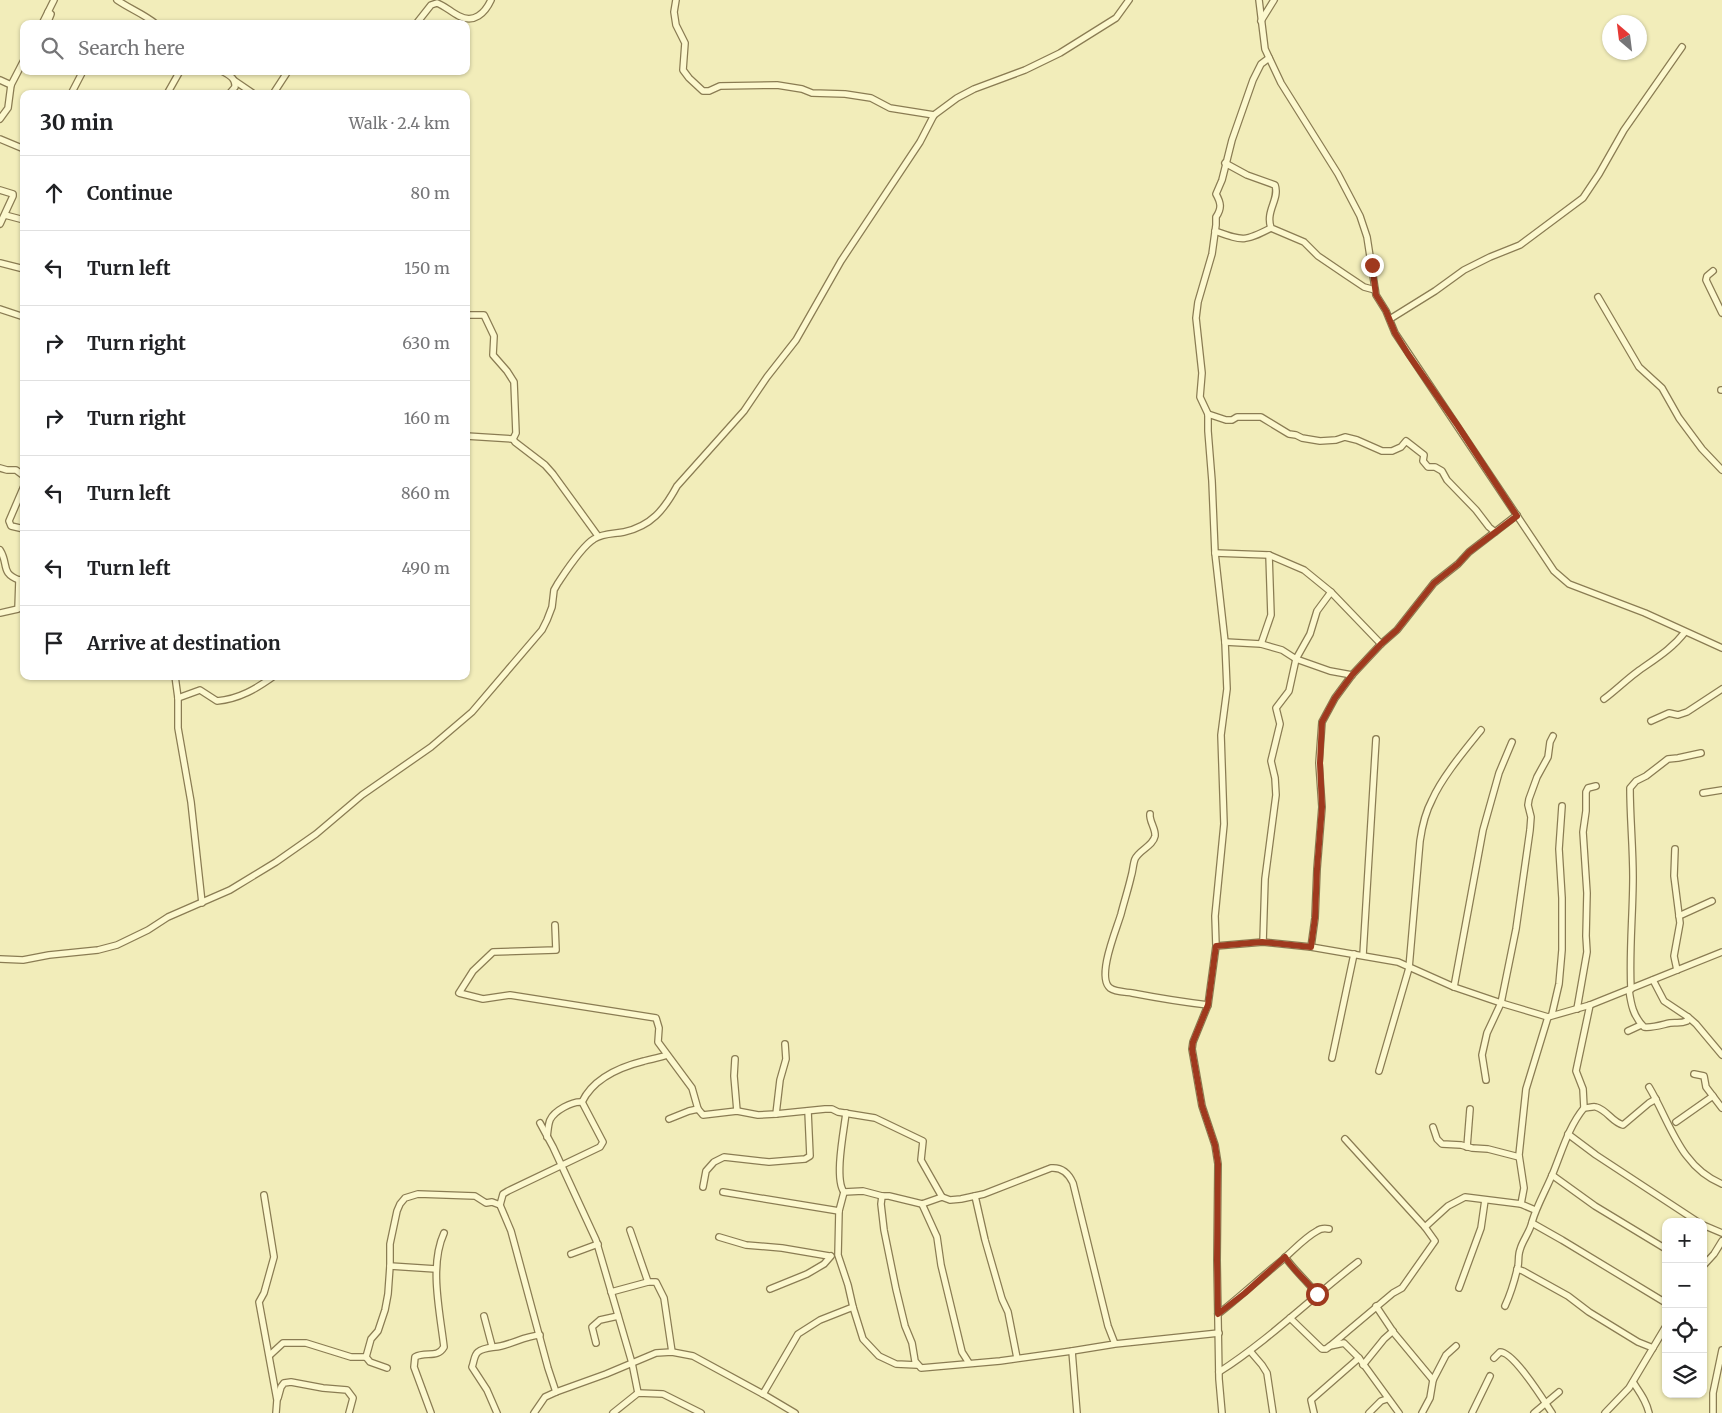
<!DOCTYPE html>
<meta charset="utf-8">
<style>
body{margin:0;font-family:Merriweather,serif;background:#f2f2f2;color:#202124}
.controls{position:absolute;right:15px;bottom:15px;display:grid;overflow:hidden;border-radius:10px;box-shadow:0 1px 4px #0004}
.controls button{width:45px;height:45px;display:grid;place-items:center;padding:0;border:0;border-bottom:1px solid #e0e0e0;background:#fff;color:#202124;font:25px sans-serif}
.compass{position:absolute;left:1602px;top:15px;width:45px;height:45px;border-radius:50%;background:#fff;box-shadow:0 1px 4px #0004;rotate:332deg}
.stop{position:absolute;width:15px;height:15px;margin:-11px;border:4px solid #9f391e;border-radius:50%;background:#fff}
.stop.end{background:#9f391e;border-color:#fff;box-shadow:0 1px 5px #0008}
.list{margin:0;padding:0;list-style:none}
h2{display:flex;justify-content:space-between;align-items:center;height:65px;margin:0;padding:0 20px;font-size:21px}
h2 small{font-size:16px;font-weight:400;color:#757577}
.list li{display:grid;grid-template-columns:32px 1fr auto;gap:15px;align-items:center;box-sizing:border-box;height:75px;padding:0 20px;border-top:1px solid #e0e0e0}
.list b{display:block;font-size:19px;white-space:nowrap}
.list em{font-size:16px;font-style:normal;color:#757577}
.icon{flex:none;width:28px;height:28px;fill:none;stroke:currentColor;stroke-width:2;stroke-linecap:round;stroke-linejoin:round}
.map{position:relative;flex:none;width:1722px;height:1413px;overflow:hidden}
.search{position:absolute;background:#fff;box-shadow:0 1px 4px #0004;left:20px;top:20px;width:450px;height:55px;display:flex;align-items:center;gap:12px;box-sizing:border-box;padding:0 18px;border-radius:10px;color:#757577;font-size:19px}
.panel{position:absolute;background:#fff;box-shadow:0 1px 4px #0004;left:20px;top:90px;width:450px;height:590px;border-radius:10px}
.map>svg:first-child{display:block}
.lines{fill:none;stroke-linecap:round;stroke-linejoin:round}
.minor-casing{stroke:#8a7c53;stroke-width:8}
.minor{stroke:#fcf8ce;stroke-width:5.5}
.route{stroke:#9f391e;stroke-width:6}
</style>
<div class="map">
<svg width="1722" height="1413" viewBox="0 0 1722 1413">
<rect width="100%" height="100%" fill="#f2edba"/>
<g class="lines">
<defs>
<g id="minor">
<path d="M117,0C130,9 144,14 156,24"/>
<polyline points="676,0 674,12 676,25 685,43 683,70 689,78 703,91 709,91 720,86 777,85 802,89 812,93 845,94 871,98 890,108 934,115"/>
<polyline points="1259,0 1265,49 1281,83 1338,174 1360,216 1367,237 1376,295 1386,311 1395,333 1554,571 1569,584 1645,613 1722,648"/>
<polyline points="1261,21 1274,0"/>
<polyline points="42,24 54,0"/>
<polyline points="47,24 51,14 48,12"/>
<path d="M416,24L431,5L437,3C445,6 451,12 459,16C474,24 485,13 491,0"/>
<path d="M222,71C229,75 236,78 235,87L229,94"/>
<polyline points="0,80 11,85"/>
<polyline points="235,81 254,94"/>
<polyline points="71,94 83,71"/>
<polyline points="167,94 180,71"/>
<polyline points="273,94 288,71"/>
<polyline points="0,119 8,108 11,85 24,60"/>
<polyline points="0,139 24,149"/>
<path d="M1225,163L1247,175L1275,185C1280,199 1265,211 1271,228L1304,242L1318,256L1346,275L1364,287L1375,290"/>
<polyline points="0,190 13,194 13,196 0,224"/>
<polyline points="5,215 24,220"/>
<path d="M1215,231C1243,241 1244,242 1271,228"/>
<polyline points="0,263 24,269"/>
<polyline points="1713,271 1707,276 1706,280 1722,313"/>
<polyline points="1598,297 1639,367 1662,388 1679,418 1702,449 1722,470"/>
<polyline points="0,309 24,317"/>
<polyline points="466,315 484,315 494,336 493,355 507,371 514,382 516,433 513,439 515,442 545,465 553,474 598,536"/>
<polyline points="1390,319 1435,291 1464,270 1490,257 1520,245 1583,198 1599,174 1624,130 1682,47"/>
<polyline points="1721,390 1722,390"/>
<polyline points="1208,414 1226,420 1232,420 1237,417 1261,417 1289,434 1296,435 1302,438 1320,441 1336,440 1345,437 1357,440 1382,451 1392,451 1401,447 1406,441 1424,455 1423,461 1428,467 1435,467 1442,471 1447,480 1476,510 1489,527 1495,532 1517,515"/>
<polyline points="466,436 513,439"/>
<polyline points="0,468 7,470 16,470 24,476"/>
<polyline points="24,486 9,521 11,526 24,529"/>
<path d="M0,550C9,564 0,573 19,580"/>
<polyline points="1215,553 1269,555 1304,570 1331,592 1381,644"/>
<polyline points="0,613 18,609 19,580 24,579"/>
<polyline points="1225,642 1261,644 1282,650 1296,659 1330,671 1352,675"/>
<polyline points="1261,644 1271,615 1269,555"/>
<polyline points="175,676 178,698 178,728 191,802 202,903"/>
<path d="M178,698L200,690L217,701C239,699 256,689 274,676"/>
<path d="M1604,699C1615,691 1626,680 1637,672C1655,659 1672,649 1685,632"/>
<polyline points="1651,721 1669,713 1678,715 1687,712 1722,689"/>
<polyline points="1703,793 1722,790"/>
<path d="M1150,814C1149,821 1156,829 1155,836C1153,846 1139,850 1135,859C1133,864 1133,871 1131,877C1128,890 1124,902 1121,914C1117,928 1096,977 1110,988C1115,992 1126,992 1132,993C1158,998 1183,1002 1208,1005"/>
<polyline points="1675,849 1674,876 1680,923 1674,956 1677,970"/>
<polyline points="1679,916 1712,901"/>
<polyline points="555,925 556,950 493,952 473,971 459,993 483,999 510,995 656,1018 659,1028 658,1042 692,1088 698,1109"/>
<polyline points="1263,942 1265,879 1276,795 1275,778 1271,761 1280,724 1276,708 1289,691 1296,659 1310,634 1317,611 1331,592"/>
<polyline points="1216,946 1263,942 1311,947 1398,962 1454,987 1501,1003 1548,1017 1590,1005 1722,952"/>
<polyline points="1311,947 1315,918 1317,869 1322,807 1319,763 1322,722 1335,698 1352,675 1381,644 1397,630 1434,583 1458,564 1469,552 1495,532"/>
<polyline points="1363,955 1376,739"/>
<path d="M0,959L23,960L49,955L98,950L117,945L148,930L168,917L230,890L276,862L316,834L362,795L431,747L472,712L542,630L547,620L552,607L554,590L558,583C566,571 582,546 594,539C603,533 614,534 624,532C651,526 664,510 677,486L744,411L767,377L796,340L841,261L920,142L934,115L957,98L974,89L1025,70L1060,53L1116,18L1129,0"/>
<polyline points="1653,980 1664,1001 1688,1017"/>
<polyline points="1454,987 1483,830 1499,773 1512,742"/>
<path d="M1631,989C1629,952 1633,914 1633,877C1633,847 1630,817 1630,788L1636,781L1646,776L1668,759L1678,758L1701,753"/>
<path d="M1629,990C1631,1004 1633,1016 1644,1027C1653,1028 1661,1025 1670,1023C1676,1022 1680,1024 1687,1021L1688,1017L1696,1024L1722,1055"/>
<polyline points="1577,1009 1587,952 1586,936 1587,893 1583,832 1586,811 1586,792 1588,788 1596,786"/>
<polyline points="1552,1014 1559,984 1562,950 1562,898 1559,849 1562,806"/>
<polyline points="1628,1031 1641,1025"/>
<polyline points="1332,1058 1354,954"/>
<polyline points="735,1059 734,1076 737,1111"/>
<path d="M1379,1071L1409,968L1420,841C1422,827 1425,813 1432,800C1442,777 1465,750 1481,730"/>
<polyline points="1694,1074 1704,1076 1706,1087 1722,1108"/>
<polyline points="1486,1080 1482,1055 1487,1033 1501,1003 1516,929 1530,830 1531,817 1528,805 1529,799 1537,777 1548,757 1550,742 1553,736"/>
<path d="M1649,1087C1670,1122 1680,1167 1722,1184"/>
<path d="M582,1102C593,1079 620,1067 644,1061C651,1059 659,1058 667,1055"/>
<polyline points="1584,1108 1583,1089 1576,1071 1590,1005"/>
<path d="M846,1113C844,1130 834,1179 844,1192L863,1191L882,1196"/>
<polyline points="776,1114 780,1080 786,1059 785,1044"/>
<polyline points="669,1119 689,1111 698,1109 703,1115 737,1111 758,1115 776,1114 825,1109 832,1109 838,1112 875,1118 923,1141 921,1160 942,1197"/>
<polyline points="1676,1122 1713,1096"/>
<polyline points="540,1123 553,1147 596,1240 632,1363 638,1393"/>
<polyline points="1433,1127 1437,1139 1442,1144 1461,1145 1472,1148 1488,1149 1519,1157"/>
<polyline points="1568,1134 1596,1155 1698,1222"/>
<path d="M547,1137C548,1131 548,1125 550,1120C554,1111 572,1101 582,1102L603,1142L600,1147L508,1191L503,1194L500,1205L511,1231L548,1368L556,1392"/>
<polyline points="1467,1147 1470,1109"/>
<polyline points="1552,1175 1595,1206 1666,1249"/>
<polyline points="703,1187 706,1171 714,1162 724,1157 769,1162 805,1159 810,1156 808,1111"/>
<polyline points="723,1192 839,1211"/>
<polyline points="844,1192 839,1211 838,1255 848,1285 853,1307 863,1339 879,1356 896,1364 917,1365"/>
<polyline points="264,1195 274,1257 264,1293 259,1302 277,1400 276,1413"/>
<polyline points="975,1196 985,1240 1002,1299 1008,1312 1017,1358"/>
<polyline points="922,1204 937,1237 941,1265 962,1352 969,1363"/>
<polyline points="1521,1204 1524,1188 1519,1155 1526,1089 1548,1017"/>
<polyline points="1532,1223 1562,1240 1666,1303"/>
<polyline points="1703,1225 1722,1233"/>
<polyline points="1425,1227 1448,1206 1465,1197 1521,1204 1535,1210"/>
<polyline points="630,1230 648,1282"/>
<polyline points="719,1237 746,1245 782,1248 829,1256"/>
<polyline points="571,1254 598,1244"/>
<path d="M1285,1257C1295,1271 1307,1281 1317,1294"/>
<polyline points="390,1266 436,1269"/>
<polyline points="1703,1266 1714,1254 1722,1241"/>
<polyline points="1517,1269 1523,1271 1568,1296 1589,1312 1638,1342 1653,1348"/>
<polyline points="1459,1288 1481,1228 1485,1200"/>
<polyline points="770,1289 807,1274 824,1264 831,1256"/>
<polyline points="611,1292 648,1282 656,1282 664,1298 672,1352"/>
<polyline points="1376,1306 1394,1333 1433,1380"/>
<path d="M1505,1306C1511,1293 1515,1279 1518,1266C1519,1261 1518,1255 1520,1250C1522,1241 1530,1232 1532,1222C1537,1205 1546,1190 1553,1173C1562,1151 1569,1126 1584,1108C1588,1108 1593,1106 1596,1107C1607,1110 1612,1122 1623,1125L1649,1103L1656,1099"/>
<path d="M1218,1314C1240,1297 1260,1278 1281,1261C1293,1251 1304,1238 1317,1231C1321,1228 1324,1228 1329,1229"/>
<polyline points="484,1316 492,1346"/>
<polyline points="1290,1318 1322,1349 1326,1349 1330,1346 1344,1343 1359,1358 1399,1413"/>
<polyline points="596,1343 592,1327 600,1320 618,1316"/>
<path d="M1115,1344L1108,1326L1073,1183C1069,1174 1063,1167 1051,1168L984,1194L961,1199L950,1200L942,1197L922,1204L889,1196H882L881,1204L884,1230L896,1289L905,1326L912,1343L915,1361L921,1368L1000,1361L1072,1351L1115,1344L1219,1333"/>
<polyline points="1330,1346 1393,1293 1402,1288 1435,1241 1425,1227 1345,1139"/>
<polyline points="1072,1351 1077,1413"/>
<polyline points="1250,1351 1262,1365 1267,1373 1273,1413"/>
<polyline points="270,1355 283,1343 306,1343 351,1357 366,1357"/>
<path d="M1494,1358L1500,1352C1514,1352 1544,1401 1552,1413"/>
<polyline points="1363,1365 1384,1339 1393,1331"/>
<polyline points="387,1368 370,1362 366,1357 371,1339 378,1331 385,1310 388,1294 390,1266 390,1244 397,1211 400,1204 405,1198 418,1194 475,1196 486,1203 492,1202 500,1205"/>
<path d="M1219,1372C1269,1340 1311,1298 1358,1262"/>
<path d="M1633,1382C1640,1393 1646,1400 1649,1413"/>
<polyline points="763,1394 798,1334 820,1320 853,1307"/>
<polyline points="278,1398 281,1387 284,1383 291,1382 323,1388 347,1390 353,1398 349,1413"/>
<path d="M431,1413L414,1367L415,1357C426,1351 437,1359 444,1347C440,1312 429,1266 444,1233"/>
<path d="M497,1413L487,1390L472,1367C474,1362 474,1355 478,1352C484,1347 493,1348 501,1346C514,1343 526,1336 540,1335"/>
<polyline points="534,1413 545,1397 556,1392 606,1374 656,1353 672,1352 693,1356 763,1394 795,1413"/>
<polyline points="613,1413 638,1393 663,1394 701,1413"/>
<path d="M1222,1413L1219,1379L1217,1260L1218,1164L1215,1145L1202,1106L1192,1049L1193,1042L1208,1005L1216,946L1215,916L1224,824L1221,735L1227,689L1225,642L1215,553L1212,481L1208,431V414L1200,397L1202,373L1196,318L1198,302L1212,254L1216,225V217C1222,208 1221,203 1216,194L1222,180L1232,140L1253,80L1261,64L1269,58"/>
<polyline points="1314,1413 1311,1400 1359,1358"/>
<polyline points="1369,1413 1381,1401 1387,1399"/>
<polyline points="1422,1413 1430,1398 1433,1380 1446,1355 1456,1346"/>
<polyline points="1472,1413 1490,1376"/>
<polyline points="1534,1413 1559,1392"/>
<polyline points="1605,1413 1629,1388 1666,1326"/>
<polyline points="1713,1413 1713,1393 1722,1350"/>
</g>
</defs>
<use href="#minor" class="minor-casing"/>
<use href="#minor" class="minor"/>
</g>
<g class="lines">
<path class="route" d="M1317,1294C1307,1281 1294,1271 1285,1257L1245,1293L1218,1314L1217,1260L1218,1164L1215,1145L1202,1106L1192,1049L1193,1042L1208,1005L1216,946L1262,942L1311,947L1315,918L1317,869L1322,807L1320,763L1322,722L1335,698L1352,675L1381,644L1397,630L1434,583L1458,564L1469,552L1517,516L1458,426L1408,354L1395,333L1386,311L1376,295L1372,265"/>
</g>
</svg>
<div class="controls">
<button>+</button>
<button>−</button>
<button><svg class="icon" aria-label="locate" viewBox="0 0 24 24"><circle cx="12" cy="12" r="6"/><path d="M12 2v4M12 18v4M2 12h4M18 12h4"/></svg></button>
<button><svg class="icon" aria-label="layers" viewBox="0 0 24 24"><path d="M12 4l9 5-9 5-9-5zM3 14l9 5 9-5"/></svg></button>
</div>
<svg class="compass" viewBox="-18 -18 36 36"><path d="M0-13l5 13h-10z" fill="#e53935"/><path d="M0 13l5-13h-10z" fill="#757577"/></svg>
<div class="stop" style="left:1317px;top:1294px"></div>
<div class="stop end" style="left:1372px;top:265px"></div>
<div class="search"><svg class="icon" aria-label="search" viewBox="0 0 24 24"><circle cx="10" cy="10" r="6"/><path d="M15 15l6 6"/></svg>Search here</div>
<section class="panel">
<h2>30 min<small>Walk · 2.4 km</small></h2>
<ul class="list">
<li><svg class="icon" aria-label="ahead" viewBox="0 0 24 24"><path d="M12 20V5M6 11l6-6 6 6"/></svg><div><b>Continue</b></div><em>80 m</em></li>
<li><svg class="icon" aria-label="left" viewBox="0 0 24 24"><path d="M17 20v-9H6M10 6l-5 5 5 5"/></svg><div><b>Turn left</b></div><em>150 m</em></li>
<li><svg class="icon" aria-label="right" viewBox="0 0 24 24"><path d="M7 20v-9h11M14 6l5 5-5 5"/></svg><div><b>Turn right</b></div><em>630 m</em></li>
<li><svg class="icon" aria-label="right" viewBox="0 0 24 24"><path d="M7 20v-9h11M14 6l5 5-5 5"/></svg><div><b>Turn right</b></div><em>160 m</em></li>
<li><svg class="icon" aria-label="left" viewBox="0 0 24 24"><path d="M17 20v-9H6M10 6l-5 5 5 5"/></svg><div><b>Turn left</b></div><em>860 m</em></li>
<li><svg class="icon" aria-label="left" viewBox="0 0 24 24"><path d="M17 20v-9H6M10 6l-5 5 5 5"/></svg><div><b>Turn left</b></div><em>490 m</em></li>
<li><svg class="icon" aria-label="arrive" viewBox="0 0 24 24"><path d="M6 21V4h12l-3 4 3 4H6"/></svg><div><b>Arrive at destination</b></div></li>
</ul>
</section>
</div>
